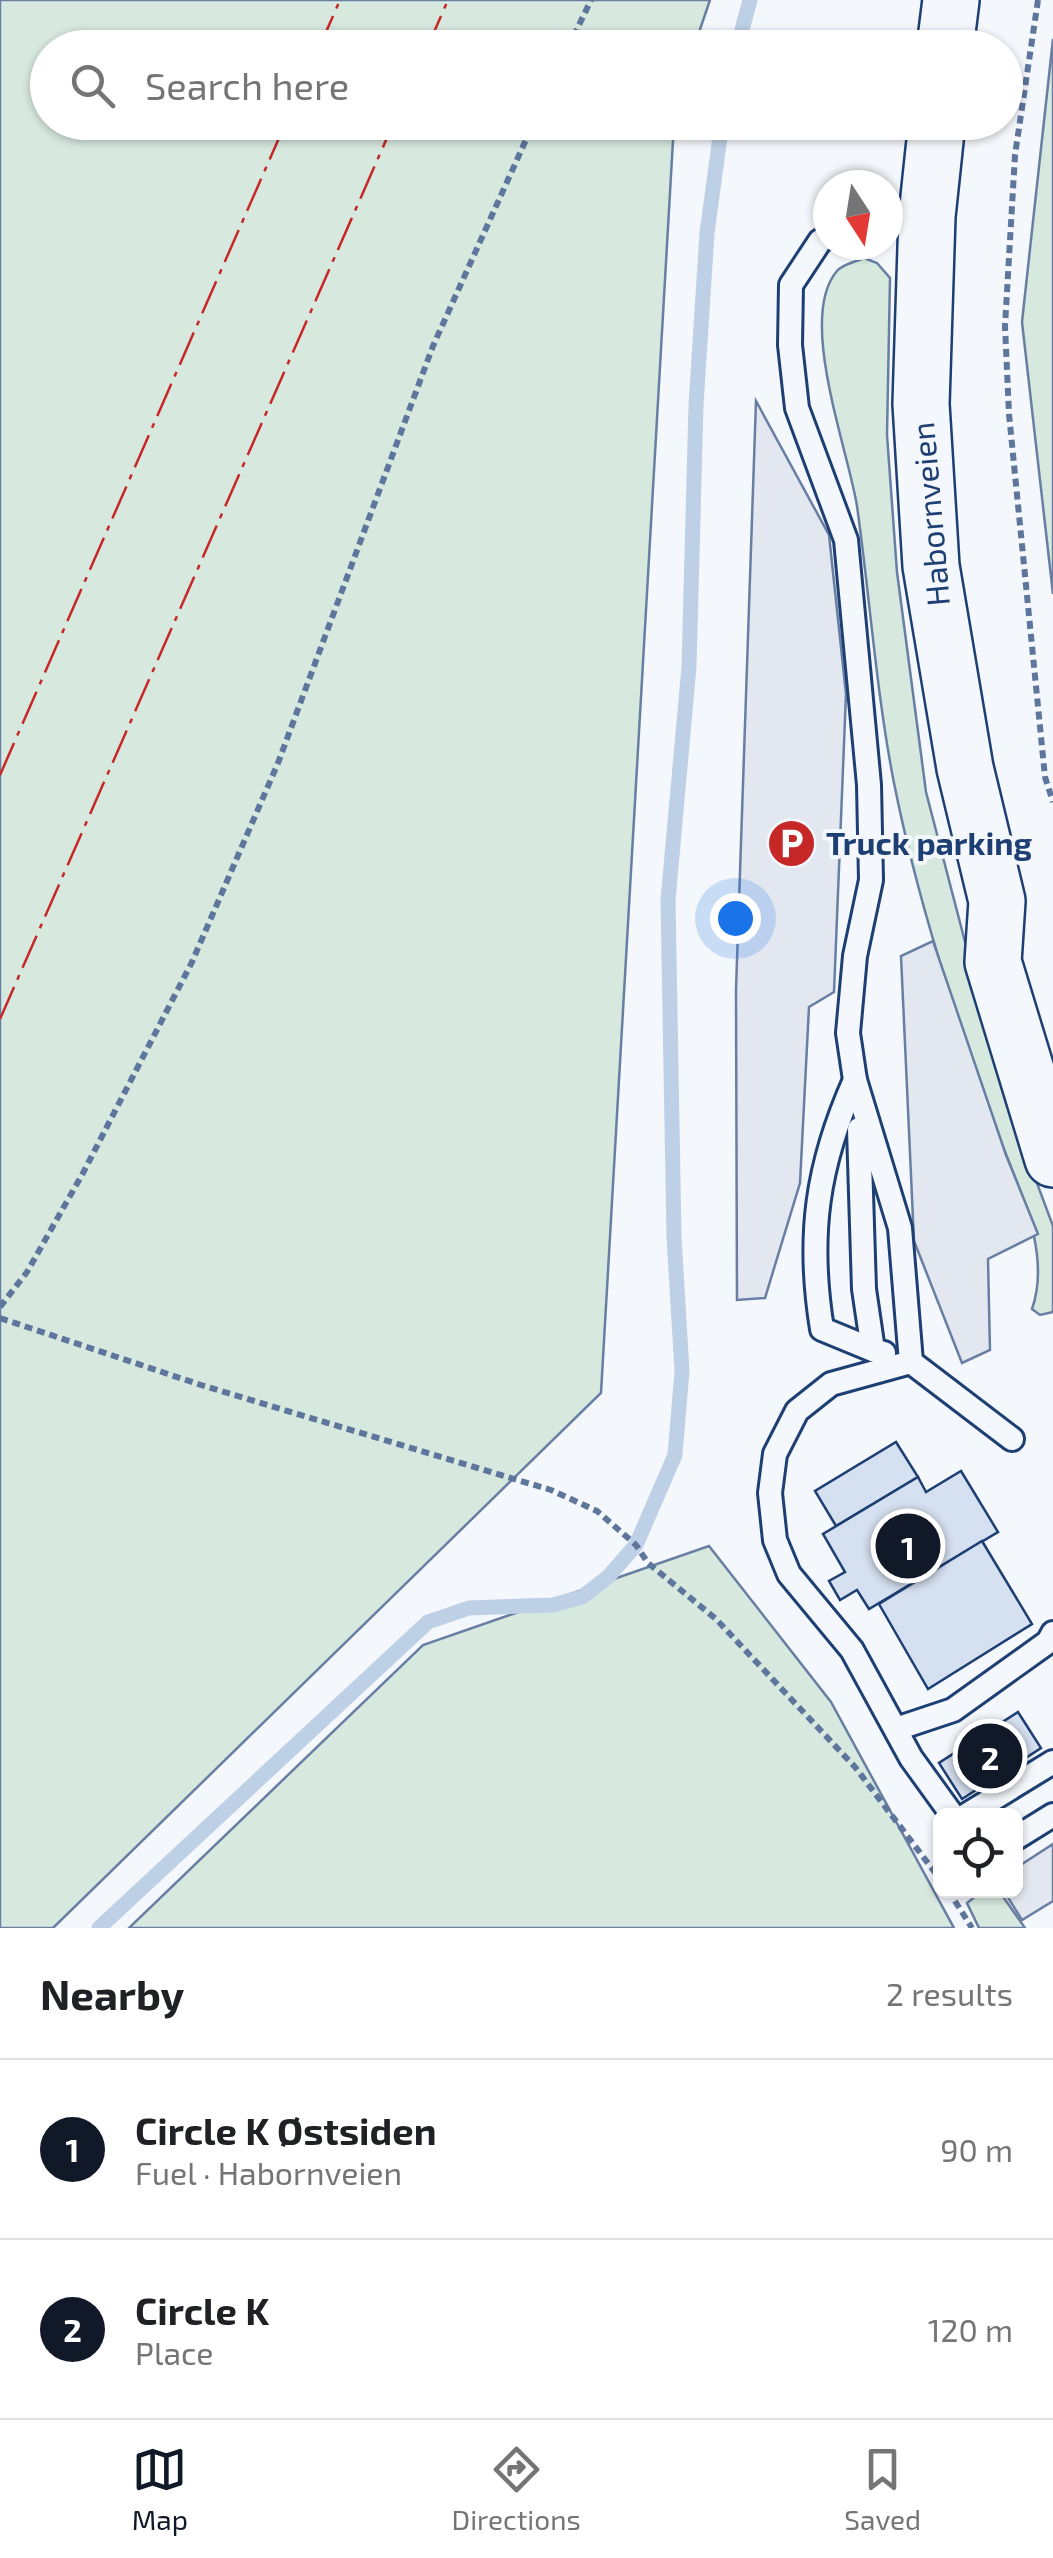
<!DOCTYPE html>
<meta charset="utf-8">
<style>
body{margin:0;font-family:"Exo 2",sans-serif;background:#f6f6f6;color:#202124}
.controls{position:absolute;right:30px;bottom:30px;display:grid;overflow:hidden;border-radius:15px;box-shadow:0 2px 8px #0004}
.controls button{width:90px;height:90px;display:grid;place-items:center;padding:0;border:0;border-bottom:2px solid #e0e0e0;background:#fff;color:#202124;font:50px sans-serif}
.compass{position:absolute;left:813px;top:170px;width:90px;height:90px;border-radius:50%;background:#fff;box-shadow:0 2px 8px #0004;rotate:168deg}
.you{position:absolute;left:735px;top:918px;width:35px;height:35px;margin:-25px;border:8px solid #fff;border-radius:50%;background:#1a73e8;box-shadow:0 0 0 15px #1a73e833}
.badge{display:grid;place-items:center;width:65px;height:65px;border-radius:50%;background:#111827;color:#fff;font-size:32px;font-weight:700}
.pin{position:absolute;translate:-50% -50%;border:5px solid #fff;box-shadow:0 2px 10px #0006}
.list{margin:0;padding:0;list-style:none}
h2{display:flex;justify-content:space-between;align-items:center;height:130px;margin:0;padding:0 40px;font-size:42px}
h2 small{font-size:32px;font-weight:400;color:#757577}
.list li{display:grid;grid-template-columns:65px 1fr auto;gap:30px;align-items:center;box-sizing:border-box;height:180px;padding:0 40px;border-top:2px solid #e0e0e0}
.list b{display:block;font-size:38px;white-space:nowrap}
.list p{margin:0;font-size:32px;white-space:nowrap;color:#757577}
.list em{font-size:32px;font-style:normal;color:#757577}
.icon{flex:none;width:55px;height:55px;fill:none;stroke:currentColor;stroke-width:2;stroke-linecap:round;stroke-linejoin:round}
.map{position:relative;flex:none;width:1053px;height:1928px;overflow:hidden}
.search{position:absolute;background:#fff;box-shadow:0 2px 8px #0004;left:30px;right:30px;top:30px;height:110px;display:flex;align-items:center;gap:25px;box-sizing:border-box;padding:0 35px;border-radius:55px;color:#757577;font-size:38px}
.sheet{height:490px;background:#fff}
nav{display:flex;justify-content:space-around;align-items:center;box-sizing:border-box;height:140px;border-top:2px solid #e0e0e0;background:#fff;font-size:28px;color:#757577}
nav a{display:grid;justify-items:center;gap:5px}
nav .on{color:#111827}
.map>svg:first-child{display:block}
.green{fill:#d7e8df;stroke:#687fa3;stroke-width:2.5}
.parking{fill:#e3e8f0;stroke:#687fa3;stroke-width:2.5}
.lines{fill:none;stroke-linecap:round;stroke-linejoin:round}
.stream{stroke:#bed0e5;stroke-width:15}
.building{fill:#d5e0f0;stroke:#1d3f73;stroke-width:2.5}
.lane-casing{stroke:#1d3f73;stroke-width:28}
.highway-casing{stroke:#1d3f73;stroke-width:60}
.path{stroke:#5e769c;stroke-width:6;stroke-dasharray:8 5;stroke-linecap:butt}
.lane{stroke:#f4f7fb;stroke-width:22}
.highway{stroke:#f4f7fb;stroke-width:55}
.power{stroke:#c62828;stroke-width:2.5;stroke-dasharray:35 8 5 8;stroke-linecap:butt}
.labels{text-anchor:middle;stroke-width:8;stroke-linejoin:round;paint-order:stroke}
.street-label{font-size:32px;fill:#1d3f73;stroke:#f4f7fb}
.poi-label{font-size:32px;font-weight:bold;fill:#1d3f73;stroke:#f4f7fb;text-anchor:start}
</style>
<div class="map">
<svg width="1053" height="1928" viewBox="0 0 1053 1928">
<rect width="100%" height="100%" fill="#f4f7fb"/>
<g class="green">
<polygon points="0,0 710,0 694,47 48,48 48,122 674,123 601,1393 53,1928 0,1928"/>
<polygon points="1053,39 1053,594 1022,322"/>
<path d="M864,258L877,263L890,278L887,435L897,572L926,792L1007,1103L1053,1226V1312L1040,1315L1032,1309C1053,1249 1014,1180 994,1123C954,1012 917,898 894,783C876,691 870,598 857,506C848,449 797,317 837,271C843,264 855,262 864,258Z"/>
<polygon points="709,1546 831,1702 954,1928 129,1928 423,1645"/>
<polygon points="982,1891 999,1891 1025,1928 979,1928 967,1903"/>
</g>
<g class="parking">
<polygon points="756,401 829,535 846,694 834,992 809,1007 800,1183 765,1298 737,1300 736,990"/>
<polygon points="933,941 1006,1155 1038,1234 988,1259 990,1350 962,1363 914,1241 901,956"/>
<polygon points="1053,1844 1053,1901 1022,1920 1004,1891 1016,1890 1016,1868"/>
</g>
<g class="lines">
<g class="stream">
<polyline points="737,48 750,0"/>
<polyline points="99,1928 428,1622 469,1608 553,1605 582,1597 608,1577 636,1545 675,1455 682,1371 674,1237 668,900 689,667 696,405 707,233 722,122"/>
</g>
</g>
<g class="building">
<polygon points="896,1442 918,1477 836,1526 815,1491"/>
<polygon points="961,1471 998,1532 869,1609 857,1590 840,1600 829,1581 845,1572 823,1534 918,1477 926,1492"/>
<polygon points="982,1541 1032,1624 928,1689 879,1604"/>
<polygon points="1018,1712 1041,1748 962,1799 939,1763"/>
</g>
<g class="lines">
<defs>
<g id="lane">
<polyline points="888,216 927,216"/>
<polyline points="828,237 820,241 791,285 790,345 797,408 846,540 869,785 871,880 855,956 848,1033 855,1080 900,1228 911,1362 1012,1439"/>
<path d="M855,1080C817,1165 807,1236 822,1329L873,1350"/>
<polyline points="859,1129 864,1289 873,1350 884,1353"/>
<polyline points="911,1362 831,1384 797,1411 775,1454 770,1493 775,1540 789,1574 852,1650 911,1758 953,1816"/>
<polyline points="896,1729 953,1710 1048,1642 1053,1633"/>
<polyline points="965,1816 1053,1762"/>
<polyline points="1016,1838 1053,1815"/>
</g>
<g id="highway">
<polyline points="945,48 951,0"/>
<polyline points="937,122 927,216 921,404 931,566 965,768 997,901 993,962 1053,1159"/>
</g>
</defs>
<use href="#lane" class="lane-casing"/>
<use href="#highway" class="highway-casing"/>
<g class="path">
<polyline points="1038,0 1015,155 1005,326 1009,414 1045,777 1053,802"/>
<polyline points="568,48 591,0"/>
<polyline points="0,1307 27,1272 83,1173 192,962 278,763 433,346 534,122"/>
<polyline points="0,1318 201,1385 551,1490 597,1511 636,1545 648,1563 716,1619 855,1767 940,1879"/>
<polyline points="948,1890 972,1928"/>
</g>
<use href="#lane" class="lane"/>
<use href="#highway" class="highway"/>
<g class="power">
<polyline points="319,48 340,0"/>
<polyline points="427,48 448,0"/>
<polyline points="0,775 286,122"/>
<polyline points="0,1019 394,122"/>
</g>
</g>
<defs>
<symbol id="parking-disc" viewBox="-11 -11 22 22"><circle r="9.5" fill="#c62828" stroke="#f4f7fb"/><path d="M-3.5-5.5H1a3.5 3.5 0 0 1 0 7H-1V5.5H-3.5ZM-1-3.4V-.6H.8a1.4 1.4 0 0 0 0-2.8Z" fill="#fff"/></symbol>
</defs>
<g fill-rule="evenodd">
<use href="#parking-disc" x="764" y="816" width="55" height="55"/>
</g>
<g class="labels">
<g class="street-label">
<text transform="translate(931 514) rotate(-95)" y="11">Habornveien</text>
</g>
<g class="poi-label">
<text x="826" y="855">Truck parking</text>
</g>
</g>
</svg>
<div class="controls">
<button><svg class="icon" aria-label="locate" viewBox="0 0 24 24"><circle cx="12" cy="12" r="6"/><path d="M12 2v4M12 18v4M2 12h4M18 12h4"/></svg></button>
</div>
<svg class="compass" viewBox="-18 -18 36 36"><path d="M0-13l5 13h-10z" fill="#e53935"/><path d="M0 13l5-13h-10z" fill="#757577"/></svg>
<div class="you"></div>
<div class="pin badge" style="left:908px;top:1546px">1</div>
<div class="pin badge" style="left:990px;top:1756px">2</div>
<div class="search"><svg class="icon" aria-label="search" viewBox="0 0 24 24"><circle cx="10" cy="10" r="6"/><path d="M15 15l6 6"/></svg>Search here</div>
</div>
<section class="sheet">
<h2>Nearby<small>2 results</small></h2>
<ul class="list">
<li><span class="badge">1</span><div><b>Circle K Østsiden</b><p>Fuel · Habornveien</p></div><em>90 m</em></li>
<li><span class="badge">2</span><div><b>Circle K</b><p>Place</p></div><em>120 m</em></li>
</ul>
</section>
<nav>
<a class="on"><svg class="icon" aria-label="map" viewBox="0 0 24 24"><path d="M3 6l6-2 6 2 6-2v14l-6 2-6-2-6 2zM9 4v14M15 6v14"/></svg>Map</a>
<a><svg class="icon" aria-label="directions" viewBox="0 0 24 24"><path d="M12 3l9 9-9 9-9-9zM9 14v-3h6M13 9l2 2-2 2"/></svg>Directions</a>
<a><svg class="icon" aria-label="saved" viewBox="0 0 24 24"><path d="M7 4h10v16l-5-4-5 4z"/></svg>Saved</a>
</nav>
